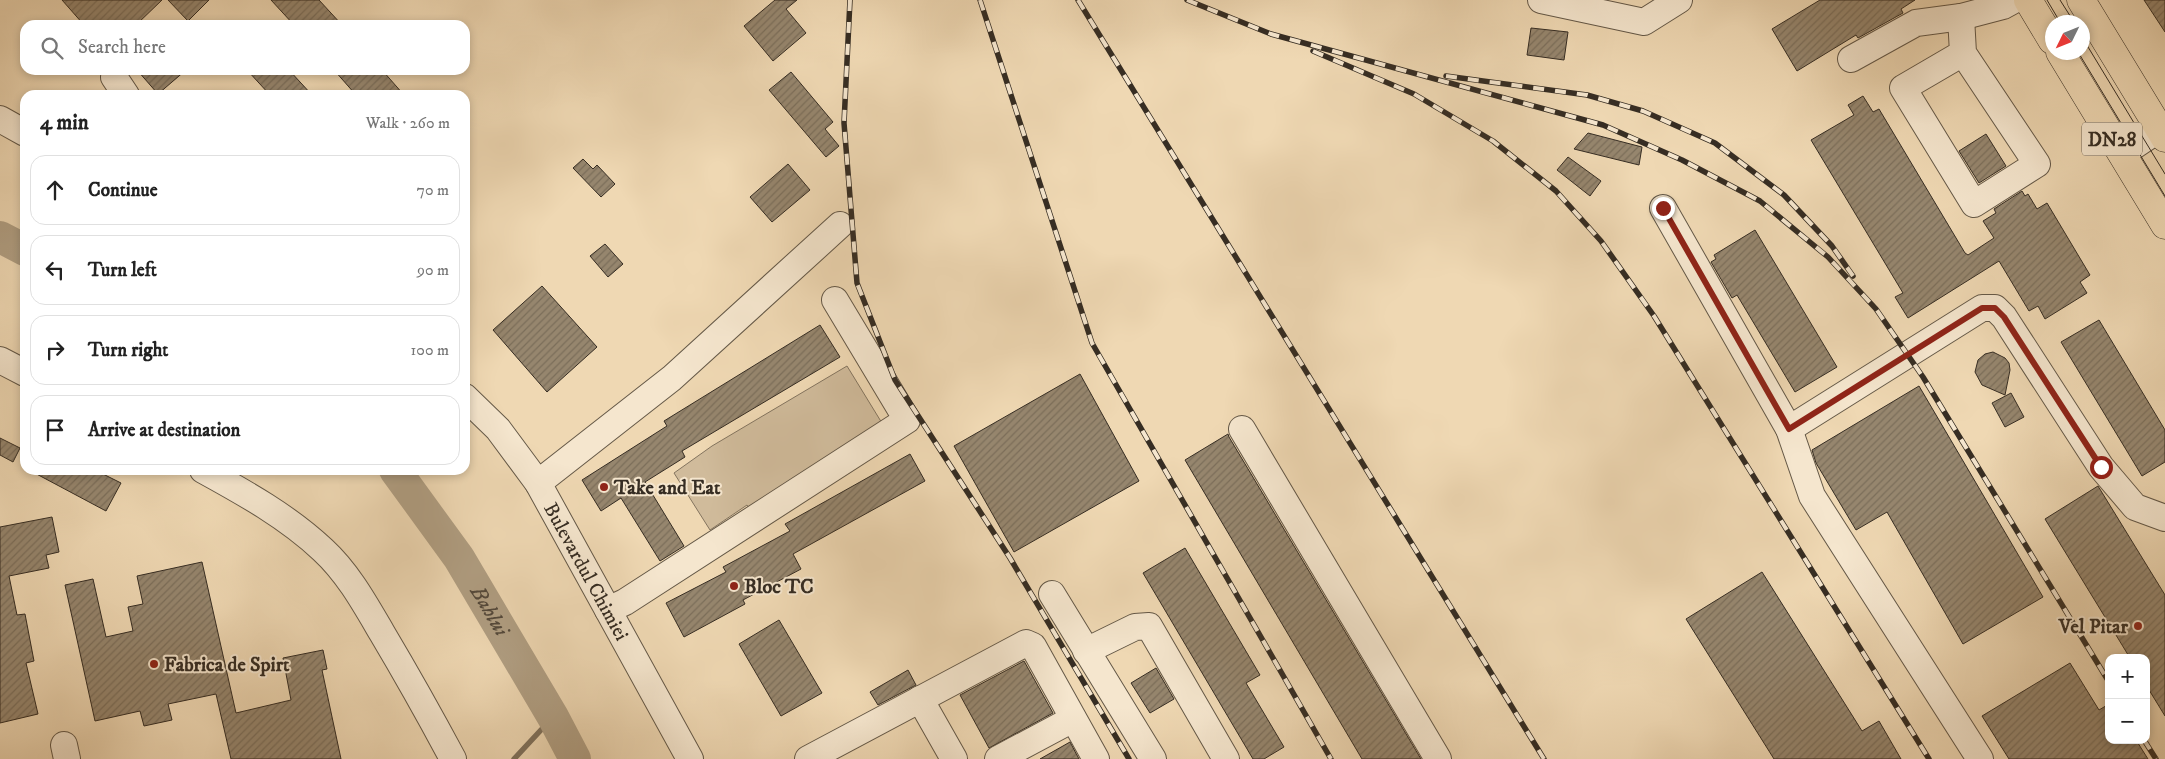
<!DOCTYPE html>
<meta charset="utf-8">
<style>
body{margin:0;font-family:"IM FELL DW Pica",serif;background:#f6f6f6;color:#222}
.controls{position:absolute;right:15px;bottom:15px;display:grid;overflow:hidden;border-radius:10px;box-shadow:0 2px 8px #0003}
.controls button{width:45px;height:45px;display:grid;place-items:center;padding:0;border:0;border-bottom:1px solid #e0e0e0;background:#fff;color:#222;font:25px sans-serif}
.compass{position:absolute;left:2045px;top:15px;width:45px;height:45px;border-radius:50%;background:#fff;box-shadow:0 2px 8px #0003;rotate:227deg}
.stop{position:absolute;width:15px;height:15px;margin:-11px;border:4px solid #8f2418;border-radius:50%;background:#fff}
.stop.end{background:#8f2418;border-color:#fff;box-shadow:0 1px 5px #0008}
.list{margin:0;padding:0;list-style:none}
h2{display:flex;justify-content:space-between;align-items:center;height:65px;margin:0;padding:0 20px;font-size:21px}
h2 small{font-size:16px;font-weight:400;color:#767676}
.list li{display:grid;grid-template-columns:32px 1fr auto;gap:15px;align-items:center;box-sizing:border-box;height:70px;margin:0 10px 10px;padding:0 10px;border:1px solid #e0e0e0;border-radius:15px}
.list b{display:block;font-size:19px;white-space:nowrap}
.list em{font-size:16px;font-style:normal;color:#767676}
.icon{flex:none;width:28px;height:28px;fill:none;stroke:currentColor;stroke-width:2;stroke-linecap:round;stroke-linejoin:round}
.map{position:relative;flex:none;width:2165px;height:759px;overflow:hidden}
.search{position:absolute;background:#fff;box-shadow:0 2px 8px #0003;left:20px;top:20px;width:450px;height:55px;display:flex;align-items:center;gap:12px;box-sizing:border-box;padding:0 18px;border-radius:15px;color:#767676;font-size:19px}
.panel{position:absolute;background:#fff;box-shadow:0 2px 8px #0003;left:20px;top:90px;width:450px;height:385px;border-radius:15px}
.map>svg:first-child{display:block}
.grass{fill:#d0bb9b;stroke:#83745f}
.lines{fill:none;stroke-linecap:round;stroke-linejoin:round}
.stream{stroke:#7f715c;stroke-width:5.5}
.river{stroke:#b09e82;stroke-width:32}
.building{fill:url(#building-hatch);stroke:#362d23}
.minor-casing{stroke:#645847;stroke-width:28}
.major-casing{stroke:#362d23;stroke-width:29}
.minor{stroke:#f5e6ce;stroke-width:26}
.major{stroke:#efd8b3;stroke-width:28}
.tram{stroke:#362d23;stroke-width:1}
.rail-casing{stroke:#362d23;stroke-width:5.5}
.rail{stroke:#f5e6ce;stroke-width:4;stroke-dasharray:11;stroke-linecap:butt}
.route{stroke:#8f2418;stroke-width:6}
.poi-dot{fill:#8f2418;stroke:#f5e6ce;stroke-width:2}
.labels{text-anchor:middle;stroke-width:4;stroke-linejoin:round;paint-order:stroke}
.shield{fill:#f5e6ce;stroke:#6f6456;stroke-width:1}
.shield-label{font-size:19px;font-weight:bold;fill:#362d23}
.poi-label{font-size:20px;font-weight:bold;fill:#362d23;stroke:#f5e6ce;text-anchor:start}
.street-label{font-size:20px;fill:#362d23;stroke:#f5e6ce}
.water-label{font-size:21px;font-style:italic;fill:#54493b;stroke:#f5e6ce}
</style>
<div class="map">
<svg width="2165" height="759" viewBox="0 0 2165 759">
<defs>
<pattern id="building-hatch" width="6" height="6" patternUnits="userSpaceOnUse" patternTransform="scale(1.25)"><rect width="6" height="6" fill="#96866e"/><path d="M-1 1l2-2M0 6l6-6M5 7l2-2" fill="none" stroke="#7b6e5a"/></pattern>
</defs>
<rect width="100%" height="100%" fill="#efd8b3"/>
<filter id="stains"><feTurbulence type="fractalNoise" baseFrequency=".004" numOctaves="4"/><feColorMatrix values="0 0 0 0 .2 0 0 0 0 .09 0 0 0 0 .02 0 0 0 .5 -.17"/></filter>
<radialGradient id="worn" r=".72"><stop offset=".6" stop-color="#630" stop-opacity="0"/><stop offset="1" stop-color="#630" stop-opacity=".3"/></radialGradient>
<polygon class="grass" points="847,366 885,428 749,508 747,505 710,530 674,473 712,446"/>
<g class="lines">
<polyline class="stream" points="514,759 553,717"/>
<g class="river">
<polyline points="0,237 25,250"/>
<path id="s1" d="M395,470L459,558L553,717L575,759"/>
</g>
</g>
<g class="building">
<polygon points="62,0 162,0 136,25 84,25"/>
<polygon points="168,0 209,0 188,21"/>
<polygon points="271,0 319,0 342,25 294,25"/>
<polygon points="775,0 797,0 786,9 806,33 773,61 744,26"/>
<polygon points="1820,0 1915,0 1901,9 1903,13 1858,38 1856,35 1797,71 1772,29"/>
<polygon points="2144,0 2165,0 2165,32"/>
<polygon points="1531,28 1568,32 1564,60 1527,55"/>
<polygon points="137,70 186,70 158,94"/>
<polygon points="247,70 289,70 312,95 270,95"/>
<polygon points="334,70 382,70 404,95 356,95"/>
<polygon points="791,72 833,122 825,129 839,146 826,157 769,90"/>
<polygon points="1863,96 1873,112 1879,109 1965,253 1968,255 1994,238 1983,221 1996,213 1994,209 2022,191 2025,196 2028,194 2037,209 2047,203 2090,275 2080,282 2087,293 2045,319 2038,306 2029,311 1999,261 1908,318 1895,297 1903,293 1811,140 1854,115 1848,105"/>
<polygon points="1588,133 1642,147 1639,165 1574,149"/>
<polygon points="1986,134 2006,166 1979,183 1959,151"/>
<polygon points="1568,157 1601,181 1590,196 1557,170"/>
<polygon points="583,159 593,169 597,165 615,184 601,197 573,168"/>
<polygon points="788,164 810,190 772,222 750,197"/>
<polygon points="1755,230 1837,367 1795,392 1737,295 1732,298 1711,262 1716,259 1714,255"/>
<polygon points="605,244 623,264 608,277 590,256"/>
<polygon points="542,286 597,347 547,392 493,330"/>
<polygon points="2099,320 2165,430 2165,462 2142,476 2061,342"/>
<polygon points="820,325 840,357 682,451 685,457 645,482 684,546 660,561 621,498 601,511 582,480 667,426 664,421"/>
<polygon points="1993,352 2005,358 2009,363 2010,370 2005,395 1982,385 1975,372 1978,360 1985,354"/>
<polygon points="1080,374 1139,481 1014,552 954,446"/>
<polygon points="1919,386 2043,597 1963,644 1887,512 1856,530 1816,463 1812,450"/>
<polygon points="2011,393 2024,417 2005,427 1992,403"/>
<polygon points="1228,434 1229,437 1421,759 1362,759 1185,460"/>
<polygon points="0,438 20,448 13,462 0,455"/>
<polygon points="910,454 925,481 793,554 801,569 743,600 745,604 684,637 666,603 726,572 723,567 790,531 785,524"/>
<polygon points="29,470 95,470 121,483 106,511"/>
<polygon points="2098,486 2165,595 2165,716 2146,685 2146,658 2130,658 2045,519"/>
<polygon points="52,517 59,552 46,555 49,568 9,576 17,615 25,614 34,661 26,663 38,714 0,723 0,527"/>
<polygon points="1185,548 1260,675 1246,683 1284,747 1264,759 1253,759 1143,573"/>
<polygon points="202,562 236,713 291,700 283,658 323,650 327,669 322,670 341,759 231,759 216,694 168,704 172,720 144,726 140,711 95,721 65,585 93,579 106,637 133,631 128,607 143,604 137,576"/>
<polygon points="1762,572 1862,731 1879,721 1901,759 1774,759 1686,619"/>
<polygon points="779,620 822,693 781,716 739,644"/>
<polygon points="1024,661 1053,713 989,748 960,695"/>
<polygon points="2070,663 2099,710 2109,704 2109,740 2136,740 2148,759 2009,759 1982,716"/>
<polygon points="1156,668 1174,699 1150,713 1131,683"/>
<polygon points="908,670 916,685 878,705 870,692"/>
<polygon points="1070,742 1079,759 1040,759"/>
</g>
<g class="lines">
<defs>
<g id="minor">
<polyline points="1541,0 1644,22 1679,0"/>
<polyline points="1961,17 1963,53 2037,164 1974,204 1903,88 1963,53"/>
<polyline points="1851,59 1916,23 1961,17 2003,6 2014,0"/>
<polyline points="114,77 126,95"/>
<polyline points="0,119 25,133"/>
<polyline points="2122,154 2165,125"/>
<polyline points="1663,208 1789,429 1812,496 1980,759"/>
<polyline points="0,360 25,373"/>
<path id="s2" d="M465,397L498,429L538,483L690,759"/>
<polyline points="1242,429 1438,759"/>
<polyline points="1789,429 1982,308 1995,308 2004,317 2101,467 2135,507 2165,518"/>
<path d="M203,470C245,493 288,517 323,550C348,573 365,604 382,633C407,675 430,716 453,759"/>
<polyline points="538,483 672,378 840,225"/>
<polyline points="1052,594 1153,759"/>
<polyline points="608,610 625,602 907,420 835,300"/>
<polyline points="1086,651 1135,627 1149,626 1226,759"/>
<polyline points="920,699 954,759"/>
<polyline points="64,745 67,759"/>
<polyline points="808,759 1026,643 1033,646 1096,759"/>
<polyline points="998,759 1073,719"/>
</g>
<g id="major">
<polyline points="2028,0 2052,40"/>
<polyline points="2081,0 2165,138"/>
<polyline points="2060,52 2165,225"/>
</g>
</defs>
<use href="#minor" class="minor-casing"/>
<use href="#major" class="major-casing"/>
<use href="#minor" class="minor"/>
<use href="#major" class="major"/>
<g class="tram">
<polyline points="2047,0 2060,22"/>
<polyline points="2060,0 2074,22"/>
<polyline points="2082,37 2165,174"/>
<polyline points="2078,52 2165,196"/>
</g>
<defs>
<g id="rail">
<polyline points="850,0 844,123 857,283 895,380 1010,558 1129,759"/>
<polyline points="980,0 1092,343 1331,759"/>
<polyline points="1078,0 1544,759"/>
<polyline points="1187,0 1271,34 1603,125 1682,160 1760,201 1828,257 1876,309 1923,377 2109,682"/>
<polyline points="1313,51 1414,94 1493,141 1556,191 1601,241 1654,316 1929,759"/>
<polyline points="1446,76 1587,95 1643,111 1715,143 1784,195 1832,246 1853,276"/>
<polyline points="2144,740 2156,759"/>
</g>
</defs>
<use href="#rail" class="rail-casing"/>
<use href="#rail" class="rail"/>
</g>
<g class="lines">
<polyline class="route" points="1663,208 1789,429 1982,308 1995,308 2004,317 2101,467"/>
</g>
<g class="poi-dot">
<circle cx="604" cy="487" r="5"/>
<circle cx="734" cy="586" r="5"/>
<circle cx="2138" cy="626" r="5"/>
<circle cx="154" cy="664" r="5"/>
</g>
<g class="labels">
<rect class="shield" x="2082" y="122.5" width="60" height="33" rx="4"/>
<g class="shield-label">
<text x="2112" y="146">DN28</text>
</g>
<g class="poi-label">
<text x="614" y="494">Take and Eat</text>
<text x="744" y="593">Bloc TC</text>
<text x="2128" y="633" text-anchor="end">Vel Pitar</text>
<text x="164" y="671">Fabrica de Spirt</text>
</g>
<g class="street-label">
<text dy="7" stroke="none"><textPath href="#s2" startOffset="214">Bulevardul Chimiei</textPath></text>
</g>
<g class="water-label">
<text dy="7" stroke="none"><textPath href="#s1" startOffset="170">Bahlui</textPath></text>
</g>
</g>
<rect width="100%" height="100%" filter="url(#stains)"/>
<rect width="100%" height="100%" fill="url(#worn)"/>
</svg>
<div class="controls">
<button>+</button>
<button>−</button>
</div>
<svg class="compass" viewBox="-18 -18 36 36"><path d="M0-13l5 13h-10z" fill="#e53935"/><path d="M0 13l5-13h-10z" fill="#767676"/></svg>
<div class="stop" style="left:2101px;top:467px"></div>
<div class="stop end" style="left:1663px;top:208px"></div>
<div class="search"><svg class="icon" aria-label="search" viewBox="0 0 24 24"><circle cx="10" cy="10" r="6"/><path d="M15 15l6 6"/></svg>Search here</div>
<section class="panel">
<h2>4 min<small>Walk · 260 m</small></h2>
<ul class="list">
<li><svg class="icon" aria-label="ahead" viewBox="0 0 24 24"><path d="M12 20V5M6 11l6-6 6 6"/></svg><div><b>Continue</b></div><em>70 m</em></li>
<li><svg class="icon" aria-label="left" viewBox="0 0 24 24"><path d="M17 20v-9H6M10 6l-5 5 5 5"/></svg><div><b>Turn left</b></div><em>90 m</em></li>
<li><svg class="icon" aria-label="right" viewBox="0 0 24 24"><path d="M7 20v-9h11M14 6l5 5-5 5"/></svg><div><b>Turn right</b></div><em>100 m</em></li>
<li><svg class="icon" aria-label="arrive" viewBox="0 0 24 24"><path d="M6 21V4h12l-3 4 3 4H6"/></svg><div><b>Arrive at destination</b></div></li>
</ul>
</section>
</div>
